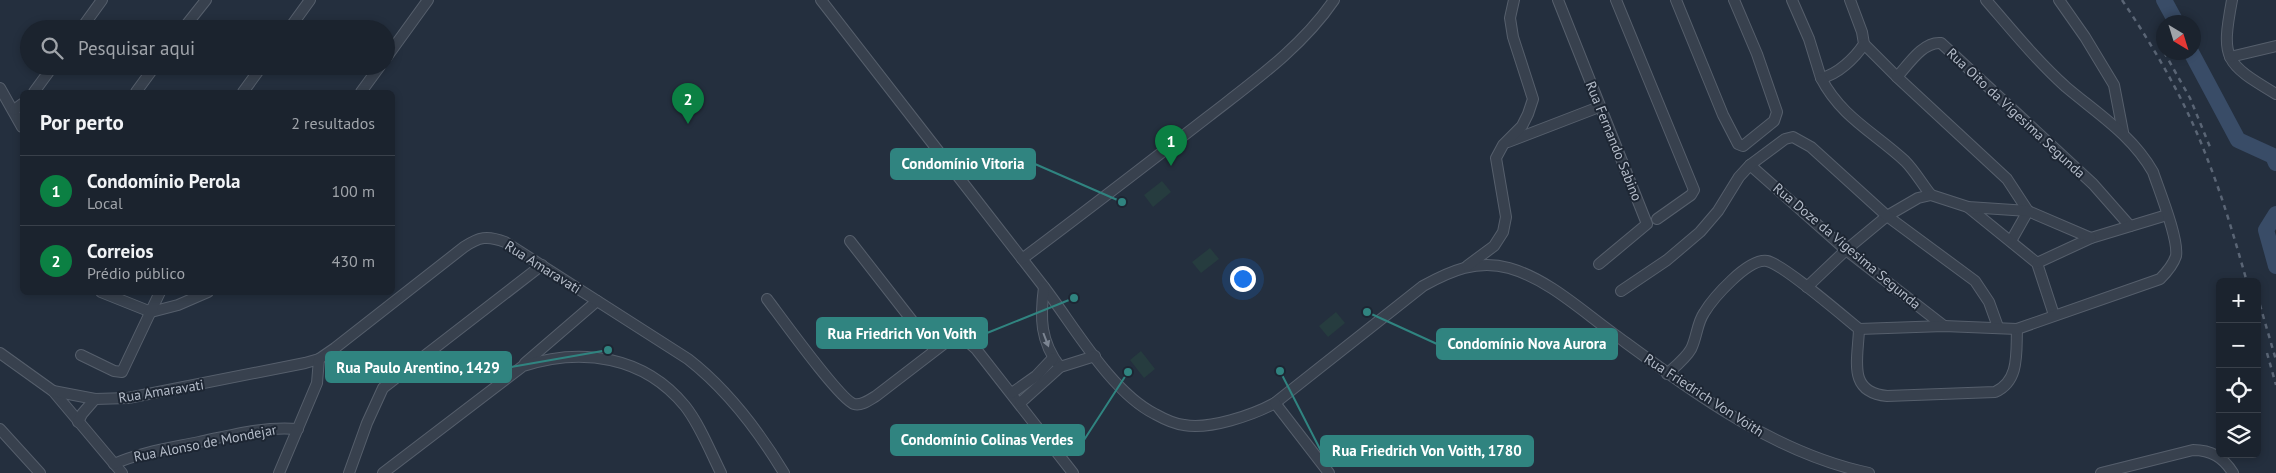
<!DOCTYPE html>
<html lang="pt">
<meta charset="utf-8">
<style>
body{margin:0;font-family:"PT Sans",sans-serif;background:#242b36;color:#f1f3f6}
.controls{position:absolute;right:15px;bottom:15px;display:grid;overflow:hidden;border-radius:8px;box-shadow:0 2px 8px #0003}
.controls button{width:45px;height:45px;display:grid;place-items:center;padding:0;border:0;border-bottom:1px solid #39404a;background:#1b232e;color:#f1f3f6;font:25px sans-serif}
.compass{position:absolute;left:2156px;top:15px;width:45px;height:45px;border-radius:50%;background:#1b232e;box-shadow:0 2px 8px #0003;rotate:142deg}
.you{position:absolute;left:1242px;top:278px;width:18px;height:18px;margin:-12px;border:4px solid #fff;border-radius:50%;background:#1a73e8;box-shadow:0 0 0 8px #1a73e833}
.badge{display:grid;place-items:center;width:32px;height:32px;border-radius:50%;background:#0b8043;color:#fff;font-size:16px;font-weight:700}
.pin{position:absolute;translate:-50% -41px;filter:drop-shadow(0 1px 2px #0008)}
.pin::after{content:'';position:absolute;top:26px;width:18px;height:15px;background:inherit;clip-path:polygon(0 0,100% 0,50% 100%)}
.list{margin:0;padding:0;list-style:none}
h2{display:flex;justify-content:space-between;align-items:center;height:65px;margin:0;padding:0 20px;font-size:21px}
h2 small{font-size:16px;font-weight:400;color:#a0a4aa}
.list li{display:grid;grid-template-columns:32px 1fr auto;gap:15px;align-items:center;box-sizing:border-box;height:70px;padding:0 20px;border-top:1px solid #39404a}
.list b{display:block;font-size:19px;white-space:nowrap}
.list p{margin:0;font-size:16px;white-space:nowrap;color:#a0a4aa}
.list em{font-size:16px;font-style:normal;color:#a0a4aa}
.icon{flex:none;width:28px;height:28px;fill:none;stroke:currentColor;stroke-width:2;stroke-linecap:round;stroke-linejoin:round}
.map{position:relative;flex:none;width:2276px;height:473px;overflow:hidden}
.search{position:absolute;background:#1b232e;box-shadow:0 2px 8px #0003;left:20px;top:20px;width:375px;height:55px;display:flex;align-items:center;gap:12px;box-sizing:border-box;padding:0 18px;border-radius:28px;color:#a0a4aa;font-size:19px}
.panel{position:absolute;background:#1b232e;box-shadow:0 2px 8px #0003;left:20px;top:90px;width:375px;height:205px;border-radius:8px}
.map>svg:first-child{display:block}
.green{fill:#263c3f}
.lines{fill:none;stroke-linecap:round;stroke-linejoin:round}
.river{stroke:#394c67;stroke-width:16}
.minor-casing{stroke:#565f6c;stroke-width:12}
.minor{stroke:#38414e;stroke-width:10}
.rail{stroke:#5a6575;stroke-width:2.5;stroke-dasharray:5 5;stroke-linecap:butt}
.oneway{fill:#7c8592}
.labels{text-anchor:middle;stroke-width:4;stroke-linejoin:round;paint-order:stroke}
.street-label{font-size:14px;fill:#b4bcc9;stroke:#1d2633}
.leader{fill:none;stroke:#308480;stroke-width:2}
.callout-dot{fill:#308480;stroke:#1d2633;stroke-width:2}
.callout{fill:#308480;stroke:#308480;stroke-width:2}
.callout-label{font-size:15px;text-anchor:middle;font-weight:bold;fill:#fff}
</style>
<div class="map">
<svg width="2276" height="473" viewBox="0 0 2276 473">
<rect width="100%" height="100%" fill="#242f3e"/>
<g class="green">
<polygon points="1162,181 1171,192 1153,207 1144,195"/>
<polygon points="1210,248 1219,259 1201,273 1192,262"/>
<polygon points="1336,312 1345,323 1328,337 1319,326"/>
<polygon points="1141,351 1155,369 1144,378 1130,360"/>
</g>
<g class="lines">
<g class="river">
<polyline points="2164,0 2176,22"/>
<polyline points="2191,52 2238,140 2273,156 2276,163"/>
<polyline points="2276,214 2266,230 2276,266"/>
</g>
<defs>
<g id="minor">
<path d="M821,0C895,96 970,191 1044,287C1074,326 1111,392 1155,414C1164,419 1174,424 1184,425C1209,430 1253,415 1275,403L1423,286C1450,271 1477,259 1509,268C1548,279 1582,311 1614,334C1692,391 1773,453 1869,473"/>
<polyline points="1558,0 1647,224 1599,264"/>
<polyline points="1616,0 1694,190 1691,195 1657,219"/>
<polyline points="1676,0 1723,115 1738,144 1743,146 1774,121 1777,112 1757,54 1734,0"/>
<path d="M1792,0L1809,39L1821,78C1837,75 1855,58 1864,44L1862,32L1850,0"/>
<polyline points="2059,0 2085,37 2114,85 2123,132"/>
<path d="M2232,0C2221,59 2224,63 2276,94"/>
<polyline points="81,29 102,0"/>
<polyline points="183,29 206,0"/>
<polyline points="289,29 310,0"/>
<polyline points="1864,44 1897,77 2007,179 2028,211 2011,241"/>
<polyline points="2230,57 2276,46"/>
<polyline points="386,58 428,0"/>
<path d="M1897,77C1908,65 1923,41 1941,43L2093,184L2130,226"/>
<path d="M1821,78C1841,117 1875,133 1905,161C1915,171 1922,184 1931,195"/>
<polyline points="0,88 22,127"/>
<polyline points="34,92 53,66"/>
<polyline points="136,92 155,66"/>
<polyline points="243,92 262,66"/>
<polyline points="361,92 380,66"/>
<polyline points="14,110 22,104"/>
<polyline points="1508,142 1599,107"/>
<polyline points="1750,165 1846,250 1944,326"/>
<polyline points="1968,207 2037,263 2054,315"/>
<polyline points="850,241 935,350"/>
<path d="M1022,259C1085,212 1147,164 1209,116C1254,81 1302,47 1334,0"/>
<polyline points="2037,263 2091,238 2167,215"/>
<polyline points="1467,266 1494,246 1503,232 1506,217 1496,158 1503,145 1522,126 1528,114 1533,99 1513,37 1510,18 1514,0"/>
<path d="M1044,287C1040,318 1040,341 1060,367"/>
<polyline points="1807,287 1846,250 1887,216 1918,198 1931,195 1968,207 2028,211 2091,238"/>
<polyline points="1621,291 1667,260 1700,232 1718,211 1739,177 1750,165 1785,139 1793,137 1811,147 1887,216 1975,281 1989,302 1998,327"/>
<polyline points="101,292 151,312 178,305 208,292"/>
<path d="M767,299C780,316 840,400 854,404C862,406 869,400 876,396L945,343L954,339L967,341L976,349L1073,473"/>
<path d="M1859,329C1858,360 1847,392 1887,396L1995,392C2020,381 2016,352 2017,329"/>
<polyline points="0,353 53,391 122,473"/>
<polyline points="81,355 114,371 122,372 160,292"/>
<polyline points="525,363 597,301"/>
<path d="M1667,374C1676,366 1686,358 1691,349C1697,337 1697,323 1704,313C1713,298 1748,258 1767,261C1783,264 1843,316 1859,329L1944,326L2017,329L2160,279C2167,272 2173,265 2176,256C2179,239 2159,190 2153,172C2132,135 2098,114 2066,87C2037,61 2011,29 1986,0"/>
<path d="M53,391L95,399L128,398L305,363L319,359L335,348L464,247C479,237 487,235 505,242L688,359C728,390 758,430 784,473"/>
<polyline points="1012,393 1036,376 1053,358"/>
<polyline points="1020,403 1060,367 1095,356"/>
<polyline points="1275,403 1329,473"/>
<polyline points="78,422 82,414 95,399"/>
<polyline points="0,429 40,473"/>
<path d="M114,464C141,452 171,448 199,442C232,435 264,426 298,429"/>
<polyline points="279,473 317,383 319,359"/>
<polyline points="349,473 367,423 383,388 542,265"/>
<path d="M383,473L523,366C582,347 644,356 685,406C700,425 710,451 721,473"/>
<path d="M2101,473L2193,450C2211,450 2223,457 2233,473"/>
</g>
</defs>
<use href="#minor" class="minor-casing"/>
<use href="#minor" class="minor"/>
<g class="rail">
<path d="M2122,0C2155,49 2186,102 2207,158C2223,198 2235,240 2247,282"/>
<polyline points="2164,52 2190,98 2210,147"/>
<polyline points="2257,295 2276,360"/>
<polyline points="2267,353 2276,385"/>
</g>
</g>
<defs><path id="oneway-solid" d="M-6-.8H1V-3.2L6.5 0L1 3.2V.8H-6Z" transform="scale(1.25)"/></defs>
<use class="oneway" href="#oneway-solid" transform="translate(1046 340) rotate(69)"/>
<g class="labels">
<g class="street-label">
<text transform="translate(2016 113) rotate(43)" y="5">Rua Oito da Vigesima Segunda</text>
<text transform="translate(1614 141) rotate(68)" y="5">Rua Fernando Sabino</text>
<text transform="translate(1847 246) rotate(40)" y="5">Rua Doze da Vigesima Segunda</text>
<text transform="translate(543 267) rotate(32)" y="5">Rua Amaravati</text>
<text transform="translate(161 391) rotate(-9)" y="5">Rua Amaravati</text>
<text transform="translate(1704 395) rotate(33)" y="5">Rua Friedrich Von Voith</text>
<text transform="translate(205 443) rotate(-11)" y="5">Rua Alonso de Mondejar</text>
</g>
</g>
<path class="leader" d="M1122 202L1035 164M1074 298L987 333M1367 312L1437 344M608 350L511 367M1128 372L1084 440M1280 371L1321 451"/>
<g class="callout-dot">
<circle cx="1122" cy="202" r="5"/>
<circle cx="1074" cy="298" r="5"/>
<circle cx="1367" cy="312" r="5"/>
<circle cx="608" cy="350" r="5"/>
<circle cx="1128" cy="372" r="5"/>
<circle cx="1280" cy="371" r="5"/>
</g>
<g class="callout">
<rect x="891" y="149" width="144" height="30" rx="5"/>
<rect x="817" y="318" width="170" height="30" rx="5"/>
<rect x="1437" y="329" width="180" height="30" rx="5"/>
<rect x="326" y="352" width="185" height="30" rx="5"/>
<rect x="891" y="425" width="193" height="30" rx="5"/>
<rect x="1321" y="436" width="212" height="30" rx="5"/>
</g>
<g class="callout-label">
<text x="963" y="169">Condomínio Vitoria</text>
<text x="902" y="339">Rua Friedrich Von Voith</text>
<text x="1527" y="349">Condomínio Nova Aurora</text>
<text x="418" y="373">Rua Paulo Arentino, 1429</text>
<text x="987" y="445">Condomínio Colinas Verdes</text>
<text x="1427" y="456">Rua Friedrich Von Voith, 1780</text>
</g>
</svg>
<div class="controls">
<button>+</button>
<button>−</button>
<button><svg class="icon" aria-label="locate" viewBox="0 0 24 24"><circle cx="12" cy="12" r="6"/><path d="M12 2v4M12 18v4M2 12h4M18 12h4"/></svg></button>
<button><svg class="icon" aria-label="layers" viewBox="0 0 24 24"><path d="M12 4l9 5-9 5-9-5zM3 14l9 5 9-5"/></svg></button>
</div>
<svg class="compass" viewBox="-18 -18 36 36"><path d="M0-13l5 13h-10z" fill="#e53935"/><path d="M0 13l5-13h-10z" fill="#a0a4aa"/></svg>
<div class="you"></div>
<div class="pin badge" style="left:1171px;top:166px">1</div>
<div class="pin badge" style="left:688px;top:124px">2</div>
<div class="search"><svg class="icon" aria-label="search" viewBox="0 0 24 24"><circle cx="10" cy="10" r="6"/><path d="M15 15l6 6"/></svg>Pesquisar aqui</div>
<section class="panel">
<h2>Por perto<small>2 resultados</small></h2>
<ul class="list">
<li><span class="badge">1</span><div><b>Condomínio Perola</b><p>Local</p></div><em>100 m</em></li>
<li><span class="badge">2</span><div><b>Correios</b><p>Prédio público</p></div><em>430 m</em></li>
</ul>
</section>
</div>
